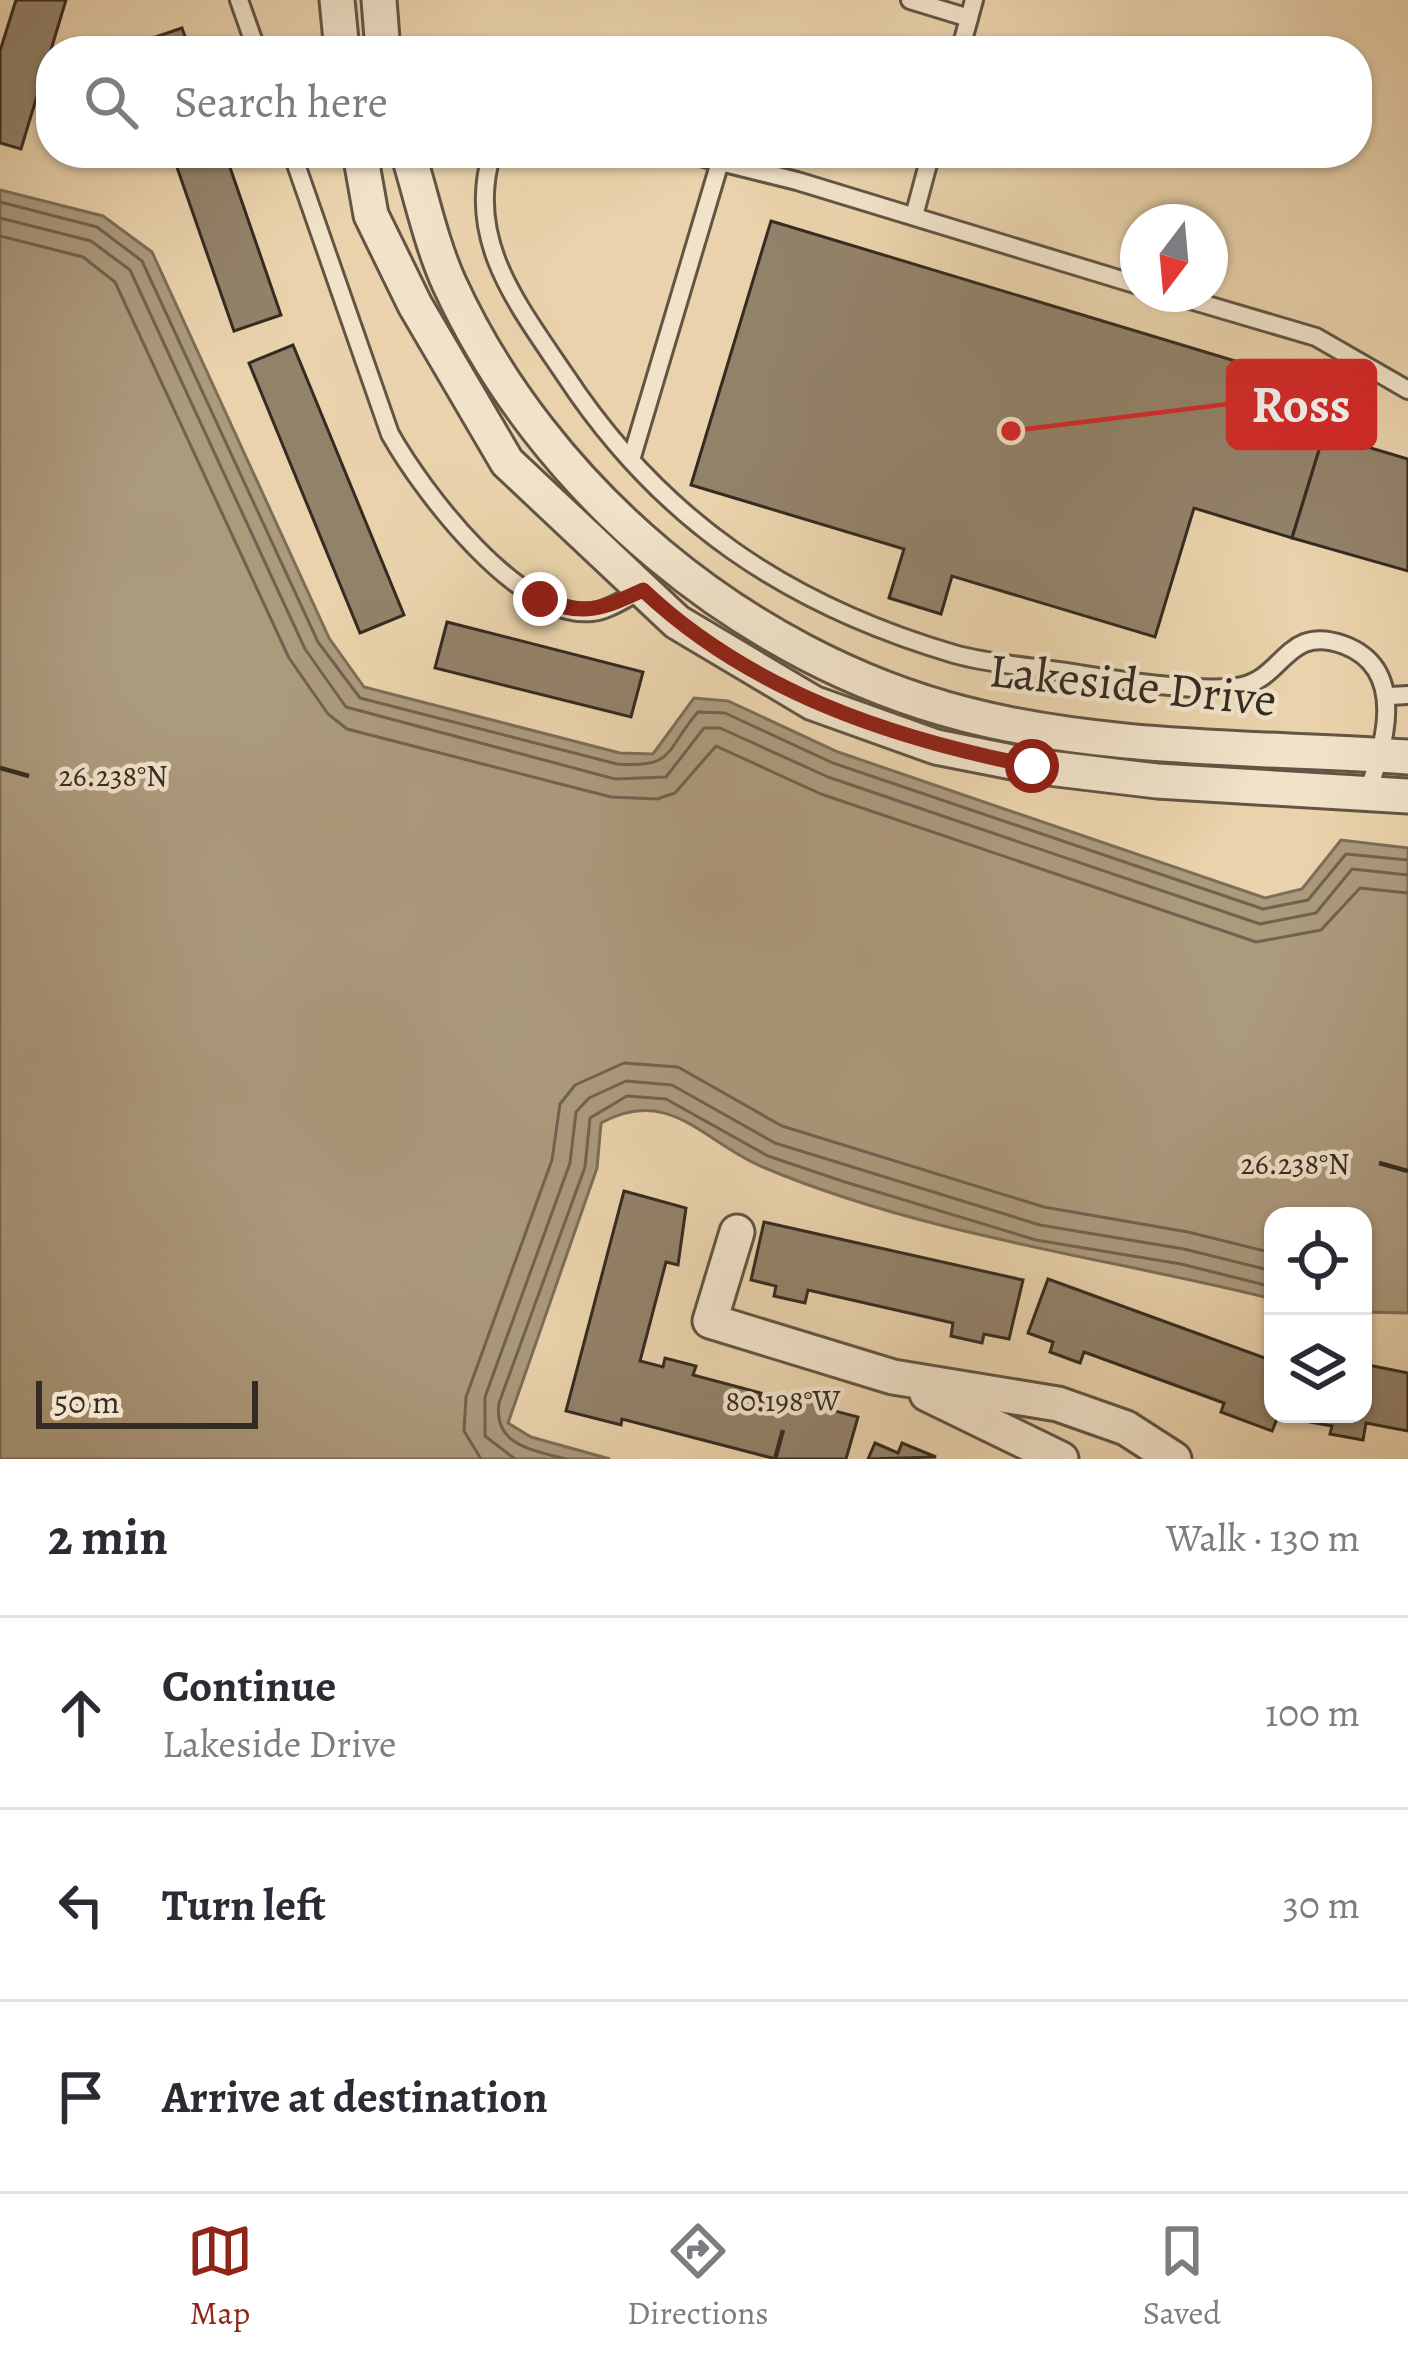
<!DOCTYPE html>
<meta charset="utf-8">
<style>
body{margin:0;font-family:Alegreya,serif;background:#f7f7f7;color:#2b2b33}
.controls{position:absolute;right:36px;bottom:36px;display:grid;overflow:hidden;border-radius:24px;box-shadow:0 3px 9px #0004}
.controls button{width:108px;height:108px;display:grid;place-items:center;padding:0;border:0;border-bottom:3px solid #e1e1e2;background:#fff;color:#2b2b33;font:60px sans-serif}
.compass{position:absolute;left:1120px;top:204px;width:108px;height:108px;border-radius:50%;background:#fff;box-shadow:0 3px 9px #0004;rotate:196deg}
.scale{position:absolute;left:36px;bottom:30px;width:222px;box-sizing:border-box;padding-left:12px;border:6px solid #342b22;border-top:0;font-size:33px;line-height:42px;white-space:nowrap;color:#342b22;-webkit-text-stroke:9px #f1e2c9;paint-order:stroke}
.stop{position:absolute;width:36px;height:36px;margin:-27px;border:9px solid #8f2418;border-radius:50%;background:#fff}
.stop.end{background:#8f2418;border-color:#fff;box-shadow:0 3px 12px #0008}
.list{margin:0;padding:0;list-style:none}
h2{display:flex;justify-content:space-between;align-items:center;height:156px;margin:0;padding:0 48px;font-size:51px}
h2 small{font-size:39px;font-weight:400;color:#7c7c81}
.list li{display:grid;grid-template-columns:78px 1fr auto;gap:36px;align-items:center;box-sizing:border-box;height:192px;padding:0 48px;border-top:3px solid #e1e1e2}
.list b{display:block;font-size:45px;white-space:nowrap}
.list p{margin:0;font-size:39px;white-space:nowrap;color:#7c7c81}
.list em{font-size:39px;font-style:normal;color:#7c7c81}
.icon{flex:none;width:66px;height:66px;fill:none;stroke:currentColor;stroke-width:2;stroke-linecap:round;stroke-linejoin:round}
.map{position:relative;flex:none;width:1408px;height:1459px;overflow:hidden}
.search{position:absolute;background:#fff;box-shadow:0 3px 9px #0004;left:36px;right:36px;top:36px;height:132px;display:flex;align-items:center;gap:30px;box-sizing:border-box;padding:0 42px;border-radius:48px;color:#7c7c81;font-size:45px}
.sheet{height:732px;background:#fff}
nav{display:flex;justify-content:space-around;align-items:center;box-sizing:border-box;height:168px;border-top:3px solid #e1e1e2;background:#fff;font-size:33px;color:#7c7c81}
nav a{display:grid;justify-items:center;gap:6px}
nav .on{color:#8f2418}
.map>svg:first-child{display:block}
.water{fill:#ac9a7d;stroke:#7c6e59;stroke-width:3}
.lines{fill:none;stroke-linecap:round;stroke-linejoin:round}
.shore{stroke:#706250;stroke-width:3}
.building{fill:#93826a;stroke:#342b22;stroke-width:3}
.service-casing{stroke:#625544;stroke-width:22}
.minor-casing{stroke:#625544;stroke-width:39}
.service{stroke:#f1e2c9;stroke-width:16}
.minor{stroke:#f1e2c9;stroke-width:33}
.route{stroke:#8f2418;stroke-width:15}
.ticks{fill:none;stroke:#342b22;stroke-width:4.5}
.labels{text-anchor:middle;stroke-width:9;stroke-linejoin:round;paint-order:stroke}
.street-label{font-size:48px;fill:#342b22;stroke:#f1e2c9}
.ticks-label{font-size:30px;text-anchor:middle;fill:#342b22;stroke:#f1e2c9;stroke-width:9;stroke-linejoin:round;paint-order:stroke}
.leader{fill:none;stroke:#d62828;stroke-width:4.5}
.callout-dot{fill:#d62828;stroke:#f1e2c9;stroke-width:4.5}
.callout{fill:#d62828;stroke:#d62828;stroke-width:4.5}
.callout-label{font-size:51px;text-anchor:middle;font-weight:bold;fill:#fff}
</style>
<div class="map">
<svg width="1408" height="1459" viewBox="0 0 1408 1459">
<rect width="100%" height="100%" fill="#ead3ac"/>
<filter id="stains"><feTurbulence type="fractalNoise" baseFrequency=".00167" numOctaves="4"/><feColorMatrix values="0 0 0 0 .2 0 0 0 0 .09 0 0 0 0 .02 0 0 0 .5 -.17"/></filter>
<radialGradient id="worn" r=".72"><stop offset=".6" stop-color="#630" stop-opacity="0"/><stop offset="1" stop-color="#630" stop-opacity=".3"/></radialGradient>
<path class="water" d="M0,190L103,216L152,252L329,638L364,687L620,753L653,754L694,698L728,701L838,752L1265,898L1302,889L1341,840L1408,848V1313L1363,1312V1216H1273V1299C1104,1257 928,1236 765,1168C704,1143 670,1085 601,1123L597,1168L508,1423L531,1437L610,1459H0Z"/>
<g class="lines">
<g class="shore">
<path d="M0,202L97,227L142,261L318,642L360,698L617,764C676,768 664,751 698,712L725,713L833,763L1263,909L1308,900L1346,854L1408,860"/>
<polyline points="0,218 91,241 130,270 305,649 346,707 615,779 666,777 704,728 720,728 828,777 1260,924 1316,913 1352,869 1408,875"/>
<polyline points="0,236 83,257 115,282 289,658 328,714 347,729 611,797 657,799 675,793 716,746 821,794 1256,942 1321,930 1360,888 1408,893"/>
<polyline points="481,1459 464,1431 466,1397 552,1160 560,1104 575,1085 624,1063 678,1067 782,1126 1044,1207 1188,1232 1273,1253"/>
<polyline points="515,1459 485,1436 485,1397 570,1163 576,1112 589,1098 626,1081 672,1085 775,1143 1040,1225 1184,1249 1273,1271"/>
<path d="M566,1459C532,1450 493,1445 499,1403L585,1167L590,1118L627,1096L666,1099L768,1156L845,1182L1036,1240L1181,1264L1273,1287"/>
</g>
</g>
<g class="building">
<polygon points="16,0 66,0 21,149 0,143 0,51"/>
<polygon points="182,28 190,51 137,51 135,44"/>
<polygon points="172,153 225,153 281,315 234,331"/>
<polygon points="771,221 1318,386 1305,428 1324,434 1292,538 1194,508 1155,637 952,576 941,614 889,598 904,549 691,485"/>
<polygon points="293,345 404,615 360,633 249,363"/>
<polygon points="1324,434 1408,459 1408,571 1292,538"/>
<polygon points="447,622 643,672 631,717 435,668"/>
<polygon points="624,1191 686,1208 678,1265 666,1262 640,1361 663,1367 665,1358 696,1366 693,1375 761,1393 759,1400 795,1409 800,1393 833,1402 831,1410 858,1417 846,1459 776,1459 622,1419 621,1425 566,1411"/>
<polygon points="764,1222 1023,1280 1009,1339 984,1334 982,1343 951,1336 953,1323 808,1290 805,1303 774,1296 776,1286 751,1280"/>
<polygon points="1048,1279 1273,1361 1273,1414 1279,1414 1272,1431 1221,1412 1224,1403 1084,1352 1080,1363 1050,1352 1053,1342 1028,1333"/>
<polygon points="1363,1364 1408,1373 1408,1431 1366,1423 1363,1440 1330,1434 1332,1426 1305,1421 1307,1414 1363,1414"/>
<polygon points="875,1443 898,1453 902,1443 936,1457 868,1459"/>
</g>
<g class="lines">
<defs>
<g id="service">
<polyline points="239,0 257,51"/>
<polyline points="910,0 969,18"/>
<polyline points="960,51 974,0"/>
<path d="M292,153L390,434C422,491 519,620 592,612C608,611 627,597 642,590"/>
<path d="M492,153C465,240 518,305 565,375C661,521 788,605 954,654C993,665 1038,667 1079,674C1118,680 1206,694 1242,686C1284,677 1287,624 1344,645C1408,669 1385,745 1367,794"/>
<polyline points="684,153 797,181 1138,285"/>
<polyline points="914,216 931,153"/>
<polyline points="1170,294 1316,337 1408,390"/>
<polyline points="631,460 720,162"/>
<polyline points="1390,696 1408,695"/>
</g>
<g id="minor">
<polyline points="337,0 342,51"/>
<polyline points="379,0 383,51"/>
<polyline points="360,153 371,215 415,305 507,462 677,622 813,703 936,747 1032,766 1157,781 1408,796"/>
<path d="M408,153C421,195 431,243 449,283C544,491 744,657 964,714C1106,751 1262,747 1408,757"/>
<polyline points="737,1232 710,1321 893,1377 1058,1404 1126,1428 1174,1459"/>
<polyline points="927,1394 1061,1459"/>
</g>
</defs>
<use href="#service" class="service-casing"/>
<use href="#minor" class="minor-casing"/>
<use href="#service" class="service"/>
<use href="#minor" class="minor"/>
</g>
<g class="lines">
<path class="route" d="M540,599C583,617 602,609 643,590C750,691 890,738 1032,766"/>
</g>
<path class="ticks" d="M0,768L29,776M1379,1163L1408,1171M775,1459L783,1430"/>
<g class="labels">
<g class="street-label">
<text transform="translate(1133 684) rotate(6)" y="17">Lakeside Drive</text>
</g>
</g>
<g class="ticks-label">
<text x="113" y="786">26.238°N</text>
<text x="1295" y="1174">26.238°N</text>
<text x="783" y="1411">80.198°W</text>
</g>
<path class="leader" d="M1011 431L1228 404"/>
<circle class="callout-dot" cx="1011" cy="431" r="12"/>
<rect class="callout" x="1228" y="361" width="147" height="87" rx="12"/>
<g class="callout-label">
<text x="1301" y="422">Ross</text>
</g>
<rect width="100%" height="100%" filter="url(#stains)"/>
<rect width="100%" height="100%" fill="url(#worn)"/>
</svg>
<div class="controls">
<button><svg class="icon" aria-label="locate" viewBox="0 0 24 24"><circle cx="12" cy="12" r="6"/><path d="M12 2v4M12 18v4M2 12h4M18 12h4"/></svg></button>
<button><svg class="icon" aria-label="layers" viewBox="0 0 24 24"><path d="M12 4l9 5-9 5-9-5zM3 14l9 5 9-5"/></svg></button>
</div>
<svg class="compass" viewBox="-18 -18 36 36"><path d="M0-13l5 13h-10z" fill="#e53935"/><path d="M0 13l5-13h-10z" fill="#7c7c81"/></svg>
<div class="scale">50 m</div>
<div class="stop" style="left:1032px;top:766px"></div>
<div class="stop end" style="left:540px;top:599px"></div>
<div class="search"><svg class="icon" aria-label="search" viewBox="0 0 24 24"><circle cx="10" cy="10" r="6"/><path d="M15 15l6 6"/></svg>Search here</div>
</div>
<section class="sheet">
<h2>2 min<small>Walk · 130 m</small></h2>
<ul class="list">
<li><svg class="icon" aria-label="ahead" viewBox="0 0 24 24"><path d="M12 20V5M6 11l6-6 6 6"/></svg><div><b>Continue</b><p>Lakeside Drive</p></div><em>100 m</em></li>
<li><svg class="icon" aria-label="left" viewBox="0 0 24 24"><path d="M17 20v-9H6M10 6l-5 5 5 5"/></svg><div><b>Turn left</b></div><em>30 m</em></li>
<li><svg class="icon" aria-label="arrive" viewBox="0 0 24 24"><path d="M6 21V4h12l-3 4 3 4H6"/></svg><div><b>Arrive at destination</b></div></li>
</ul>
</section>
<nav>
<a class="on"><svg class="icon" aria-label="map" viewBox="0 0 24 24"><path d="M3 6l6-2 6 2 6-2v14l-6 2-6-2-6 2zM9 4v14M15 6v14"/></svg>Map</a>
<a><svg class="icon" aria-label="directions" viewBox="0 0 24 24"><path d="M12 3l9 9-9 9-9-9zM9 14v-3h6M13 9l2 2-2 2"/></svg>Directions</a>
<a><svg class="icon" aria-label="saved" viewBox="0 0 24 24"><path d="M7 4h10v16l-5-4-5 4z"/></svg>Saved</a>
</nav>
